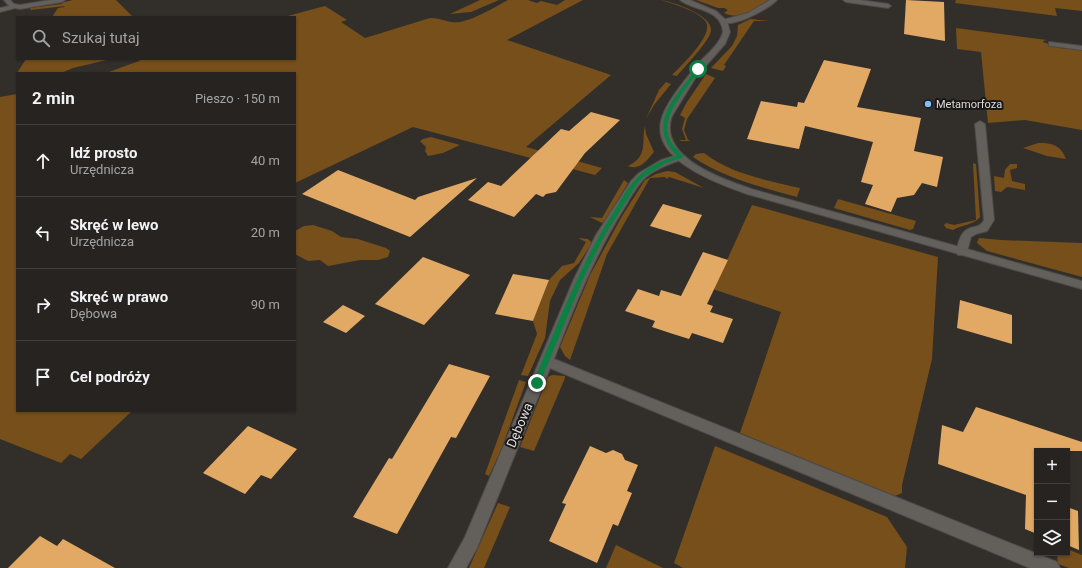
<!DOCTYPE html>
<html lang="pl">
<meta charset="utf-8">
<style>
body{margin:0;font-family:Roboto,sans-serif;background:#2e2b29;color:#f1f3f6}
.controls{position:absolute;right:12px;bottom:12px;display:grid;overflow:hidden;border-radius:0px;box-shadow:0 1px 3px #0004}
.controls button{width:36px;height:36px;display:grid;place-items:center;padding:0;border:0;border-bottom:1px solid #42403e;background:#262320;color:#f1f3f6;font:20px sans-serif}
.stop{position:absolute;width:12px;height:12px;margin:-9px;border:3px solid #0b8043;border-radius:50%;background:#fff}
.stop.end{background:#0b8043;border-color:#fff;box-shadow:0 1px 4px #0008}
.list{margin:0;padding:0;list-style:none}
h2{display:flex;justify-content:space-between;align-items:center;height:52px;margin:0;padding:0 16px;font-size:17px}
h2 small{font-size:13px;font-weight:400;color:#a4a4a5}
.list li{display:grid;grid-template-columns:26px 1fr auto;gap:12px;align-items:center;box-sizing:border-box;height:72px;padding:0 16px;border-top:1px solid #42403e}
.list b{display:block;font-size:15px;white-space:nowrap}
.list p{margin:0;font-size:13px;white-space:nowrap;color:#a4a4a5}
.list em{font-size:13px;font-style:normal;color:#a4a4a5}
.icon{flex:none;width:22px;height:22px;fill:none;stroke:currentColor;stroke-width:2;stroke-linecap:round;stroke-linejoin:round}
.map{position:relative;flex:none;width:1082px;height:568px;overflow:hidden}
.search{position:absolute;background:#262320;box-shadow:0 1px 3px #0004;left:16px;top:16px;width:280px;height:44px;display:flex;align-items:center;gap:10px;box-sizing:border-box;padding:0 14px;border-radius:0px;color:#a4a4a5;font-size:15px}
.panel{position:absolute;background:#262320;box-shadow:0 1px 3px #0004;left:16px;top:72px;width:280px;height:340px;border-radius:0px}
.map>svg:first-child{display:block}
.green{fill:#764f1b}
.building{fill:#e2a964}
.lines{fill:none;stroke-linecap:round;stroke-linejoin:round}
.lane-casing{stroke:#4d4a48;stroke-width:2}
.street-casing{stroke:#4d4a48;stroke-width:2}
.secondary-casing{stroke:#4d4a48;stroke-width:2}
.lane{fill:#635f5b;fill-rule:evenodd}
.street{fill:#635f5b;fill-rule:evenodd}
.secondary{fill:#635f5b;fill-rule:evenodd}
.route{fill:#0b8043}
.poi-dot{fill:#81bdfa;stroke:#191716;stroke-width:1.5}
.labels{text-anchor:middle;stroke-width:4;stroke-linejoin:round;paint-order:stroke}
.far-poi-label{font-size:11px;fill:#dfdddb;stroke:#191716;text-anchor:start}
.street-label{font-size:13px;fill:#dfdddb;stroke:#191716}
</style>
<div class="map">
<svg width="1082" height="568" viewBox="0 0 1082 568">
<rect width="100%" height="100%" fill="#322f2b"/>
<g class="green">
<polygon points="73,0 116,0 133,17 52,17 58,8 64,7 65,6 31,10 30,8 61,4 64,2"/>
<polygon points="480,0 499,0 471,12 450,14"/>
<path d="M508,0H528L537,3L541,1L557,5L565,0H583L507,40L611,75L526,147L602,168L595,175L413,127L295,183V73H106L139,61L141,59H295V17H284L325,6L347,20L341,22L365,38L430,18C440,18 444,21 452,22C466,25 495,7 508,0Z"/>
<path d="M661,0C673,2 713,15 711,31C709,42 684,67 677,76L672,75C681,66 714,35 706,22C699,11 673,4 661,0Z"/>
<path d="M696,0H769C756,9 741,21 724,13L728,10L724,8H718Z"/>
<polygon points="956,0 1082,0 1082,11 1055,8 1057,16 955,3"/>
<polygon points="750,19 768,21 754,21 724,65 726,66 723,71 711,68 732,46 737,36 738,25"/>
<polygon points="956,28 1047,40 1043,41 1043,42 1059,48 1082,50 1082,130 1025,120 988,123 981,52 957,49"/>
<polygon points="26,59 111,59 73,68 61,73 17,73"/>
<polygon points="706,74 715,78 687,119 684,130 688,140 691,141 681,141 680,140 686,140 682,129 685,118 680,115 687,102"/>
<polygon points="666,82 671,84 654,105 646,119 659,90"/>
<polygon points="17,94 17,411 132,411 81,459 70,454 61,463 0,439 0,97"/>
<path d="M645,126L646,134L654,152C647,160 640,171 628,166C649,156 641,142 645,126Z"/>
<polygon points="431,137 460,145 443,153 428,156 425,151 426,147 420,141 423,139"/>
<path d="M1038,143C1053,143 1060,145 1066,159L1047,156L1023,148Z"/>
<path d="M704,153C731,174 767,180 800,188L797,197C761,187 724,178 693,157L696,154Z"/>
<path d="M973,163L976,164L980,217C974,225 961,225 953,230L946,228L944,225L946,223L954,225L976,220Z"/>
<polygon points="1010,164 1017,164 1017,168 1010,170 1012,181 1025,184 1025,190 1007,187 1001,192 995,191 994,176 1004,178 1005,170"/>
<polygon points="667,171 675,172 704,188 669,177 667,179 665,177 650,178 607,254 570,360 565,356 560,347 590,275 622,216 645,180 656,174"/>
<polygon points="624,180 628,183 606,220 602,223 590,217 602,218"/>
<polygon points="838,199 916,221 913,229 910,230 834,208"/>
<polygon points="752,205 938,257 932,359 902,485 902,493 895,496 740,433 781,312 695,283 718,280"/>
<polygon points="313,225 332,231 341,237 358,239 386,248 390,251 388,257 378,260 360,260 328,266 320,260 308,261 295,254 295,231 304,226"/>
<polygon points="578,238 588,239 592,243 579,263 560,280 550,301 545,338 528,376 521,375 537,334 533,321 549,280 562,266 574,263 586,242"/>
<polygon points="979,238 1001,240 1082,243 1082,277 987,251 977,243"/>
<polygon points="552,375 565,376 565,378 534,451 520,447 548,377"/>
<polygon points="519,380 526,382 501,450 489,476 485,474"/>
<polygon points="715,446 887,517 907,547 905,568 683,568 674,563"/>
<polygon points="498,503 510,507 484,568 469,568"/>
<polygon points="616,545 663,568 606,568"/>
<polygon points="1067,549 1082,555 1082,568 1069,568 1058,564 1057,553 1067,553"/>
</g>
<g class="building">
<polygon points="906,0 944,2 945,41 904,34"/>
<polygon points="824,60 871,69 857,107 921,118 914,151 943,157 937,187 922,183 914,195 897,198 891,212 865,204 873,185 861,182 873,142 805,126 799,149 747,139 761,101 797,107 798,102 804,103"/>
<polygon points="591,112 620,120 585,153 556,192 546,194 543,197 536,194 514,217 468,200 488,182 501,186 561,129 569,131"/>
<polygon points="338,170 415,200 418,197 477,178 410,237 302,194"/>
<polygon points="663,204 702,215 690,238 650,226"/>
<polygon points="703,252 728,260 707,304 713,306 710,312 733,319 723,343 692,333 689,339 670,333 652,327 655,321 625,311 638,289 659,296 661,290 681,296"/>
<polygon points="423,257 470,275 424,325 375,304"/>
<polygon points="513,274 549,280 533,321 495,314"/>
<polygon points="960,300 1012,315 1012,344 957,328"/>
<polygon points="343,305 365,316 346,333 323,322"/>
<polygon points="449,364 490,376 456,438 451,437 397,534 353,517 389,458 392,459"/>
<polygon points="976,407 1082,442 1082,451 1037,451 1037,534 1025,529 1026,495 938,464 942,425 963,432"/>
<polygon points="248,426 297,449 271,479 261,475 245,494 203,473"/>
<polygon points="590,446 606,453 613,450 622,454 625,460 638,465 627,491 632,493 618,526 613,524 597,563 549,541 566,504 562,503"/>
<polygon points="1067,507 1078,511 1079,550 1067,545"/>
<polygon points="40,536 57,546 63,539 115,568 8,568"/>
</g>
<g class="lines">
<defs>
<g id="lane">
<polygon points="843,0 860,0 888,4 891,6 888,8 846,2"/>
<polygon points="13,5 15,6 15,8 0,12 0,8"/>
<polygon points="1049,42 1082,46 1082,50 1052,46 1049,46"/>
<path d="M980,121L985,124L994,220L987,231L976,234L971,237L966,255H958L956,252C958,245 959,236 965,231C972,225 980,229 984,220L975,124Z"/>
</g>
<g id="street">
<polygon points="4,0 10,0 14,4 20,5 50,0 65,0 62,2 20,9 10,7"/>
<path d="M770,0H777C768,9 731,30 719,21L748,13Z"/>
<path d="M681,154L686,157L684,159C671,163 657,168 646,177C636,186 630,199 623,210C594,257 574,307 554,359L1057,562L1060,568H1030L550,368L477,548L466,568H448L465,537L574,279L596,235L631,181L639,173L661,160Z"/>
</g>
<path id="secondary" d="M680,0H690L716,11L727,21L730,32L725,44L696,77L672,116C657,158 725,180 755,190L1082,281V289L747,194C719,184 652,161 661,121C665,103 686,79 697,65C706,54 719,46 723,32C721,8 693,11 680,0Z"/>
</defs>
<use href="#lane" class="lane-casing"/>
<use href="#street" class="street-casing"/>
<use href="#secondary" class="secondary-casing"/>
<use href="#lane" class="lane"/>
<use href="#street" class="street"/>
<use href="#secondary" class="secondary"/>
</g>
<path class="route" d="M697,68L701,69C689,85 663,113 668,134C670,144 677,149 684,157L666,163L645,176L637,184L605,235L583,279L540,383L539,385H534L533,383C558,324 580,264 615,210C622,198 629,185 640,175C650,165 664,160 677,156C645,123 676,97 697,68Z"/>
<circle class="poi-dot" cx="928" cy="104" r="4"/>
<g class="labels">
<g class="far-poi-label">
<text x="936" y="108">Metamorfoza</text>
</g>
<g class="street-label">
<text transform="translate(519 425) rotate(-67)" y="5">Dębowa</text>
</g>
</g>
</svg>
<div class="controls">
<button>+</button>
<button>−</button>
<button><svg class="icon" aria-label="layers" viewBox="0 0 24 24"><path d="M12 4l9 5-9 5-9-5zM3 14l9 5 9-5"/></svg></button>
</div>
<div class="stop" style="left:698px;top:69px"></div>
<div class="stop end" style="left:537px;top:383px"></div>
<div class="search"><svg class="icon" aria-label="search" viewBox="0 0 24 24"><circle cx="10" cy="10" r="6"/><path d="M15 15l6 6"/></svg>Szukaj tutaj</div>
<section class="panel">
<h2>2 min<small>Pieszo · 150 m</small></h2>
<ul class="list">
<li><svg class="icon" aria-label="ahead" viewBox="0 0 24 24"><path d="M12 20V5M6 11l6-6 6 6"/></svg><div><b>Idź prosto</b><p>Urzędnicza</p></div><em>40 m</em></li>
<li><svg class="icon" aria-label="left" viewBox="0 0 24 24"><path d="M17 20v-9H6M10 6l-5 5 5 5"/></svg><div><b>Skręć w lewo</b><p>Urzędnicza</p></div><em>20 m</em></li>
<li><svg class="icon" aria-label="right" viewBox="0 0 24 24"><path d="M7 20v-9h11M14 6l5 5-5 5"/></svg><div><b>Skręć w prawo</b><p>Dębowa</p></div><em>90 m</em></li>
<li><svg class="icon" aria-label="arrive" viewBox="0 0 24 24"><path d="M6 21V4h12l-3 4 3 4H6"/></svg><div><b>Cel podróży</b></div></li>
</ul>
</section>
</div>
